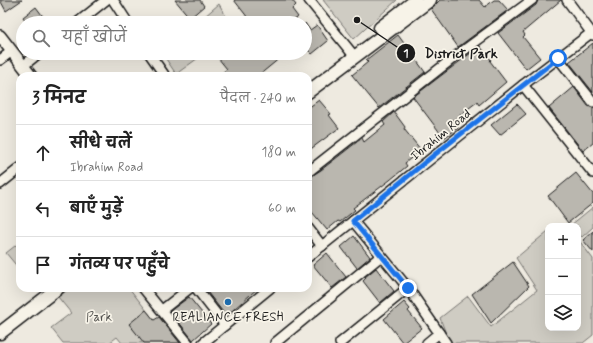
<!DOCTYPE html>
<html lang="hi">
<meta charset="utf-8">
<style>
body{margin:0;font-family:Mynerve,"Playpen Sans Deva",sans-serif;background:#f2f2f2;color:#222}
.controls{position:absolute;right:12px;bottom:12px;display:grid;overflow:hidden;border-radius:8px;box-shadow:0 4px 16px #0002}
.controls button{width:36px;height:36px;display:grid;place-items:center;padding:0;border:0;border-bottom:1px solid #e0e0e0;background:#fff;color:#222;font:20px sans-serif}
.stop{position:absolute;width:12px;height:12px;margin:-9px;border:3px solid #1a73e8;border-radius:50%;background:#fff}
.stop.end{background:#1a73e8;border-color:#fff;box-shadow:0 1px 4px #0008}
.list{margin:0;padding:0;list-style:none}
h2{display:flex;justify-content:space-between;align-items:center;height:52px;margin:0;padding:0 16px;font-size:17px}
h2 small{font-size:13px;font-weight:400;color:#767676}
.list li{display:grid;grid-template-columns:26px 1fr auto;gap:12px;align-items:center;box-sizing:border-box;height:56px;padding:0 16px;border-top:1px solid #e0e0e0}
.list b{display:block;font-size:15px;white-space:nowrap}
.list p{margin:0;font-size:13px;white-space:nowrap;color:#767676}
.list em{font-size:13px;font-style:normal;color:#767676}
.icon{flex:none;width:22px;height:22px;fill:none;stroke:currentColor;stroke-width:2;stroke-linecap:round;stroke-linejoin:round}
.map{position:relative;flex:none;width:593px;height:343px;overflow:hidden}
.search{position:absolute;background:#fff;box-shadow:0 4px 16px #0002;left:16px;top:16px;width:296px;height:44px;display:flex;align-items:center;gap:10px;box-sizing:border-box;padding:0 14px;border-radius:22px;color:#767676;font-size:15px}
.panel{position:absolute;background:#fff;box-shadow:0 4px 16px #0002;left:16px;top:72px;width:296px;height:220px;border-radius:12px}
.map>svg:first-child{display:block}
.green{fill:#cfccc3;stroke:#767470}
.building{fill:#bab7af;stroke:#1c1c1c}
.lines{fill:none;stroke-linecap:round;stroke-linejoin:round}
.minor-casing{stroke:#1c1c1c;stroke-width:12}
.tertiary-casing{stroke:#1c1c1c;stroke-width:14}
.secondary-casing{stroke:#1c1c1c;stroke-width:15}
.minor{stroke:#f7f3e8;stroke-width:9}
.tertiary{stroke:#f7f3e8;stroke-width:11}
.secondary{stroke:#f7f3e8;stroke-width:12}
.route{stroke:#1a73e8;stroke-width:5}
.poi-dot{fill:#1f6fb2;stroke:#f7f3e8;stroke-width:1.5}
.labels{text-anchor:middle;stroke-width:3.5;stroke-linejoin:round;paint-order:stroke}
.street-label{font-size:13px;fill:#1c1c1c;stroke:#f7f3e8}
.park-label{font-size:13px;fill:#52514e;stroke:#f7f3e8}
.poi-label{font-size:13px;fill:#1c1c1c;stroke:#f7f3e8}
.leader{fill:none;stroke:#1c1c1c;stroke-width:1.5}
.callout-dot{fill:#1c1c1c;stroke:#f7f3e8;stroke-width:1.5}
.mark-label{font-size:12px;text-anchor:middle;font-weight:bold;fill:#fff}
.callout-label{font-size:14px;text-anchor:middle;font-weight:bold;fill:#1c1c1c;stroke:#f7f3e8;stroke-width:3.5;stroke-linejoin:round;paint-order:stroke}
</style>
<div class="map">
<svg width="593" height="343" viewBox="0 0 593 343">
<rect width="100%" height="100%" fill="#eeeae0"/>
<filter id="ink" filterUnits="userSpaceOnUse"><feTurbulence type="fractalNoise" baseFrequency=".025" numOctaves="2"/><feDisplacementMap in="SourceGraphic" scale="8" xChannelSelector="R" yChannelSelector="G"/><feConvolveMatrix kernelMatrix="1 2 1 2 8 2 1 2 1" color-interpolation-filters="sRGB"/></filter>
<g filter="url(#ink)">
<g class="green">
<polygon points="323,0 397,0 354,39"/>
<polygon points="219,4 230,23 197,23"/>
<polygon points="162,53 205,53 176,74"/>
<polygon points="593,207 593,227 582,237 578,233 578,226 572,226 571,225"/>
<polygon points="548,231 548,328 578,328 578,239 593,259 593,335 583,343 451,343 448,339 440,318 468,296 491,327 537,290 516,258"/>
<polygon points="20,242 20,270 6,253"/>
<polygon points="70,288 129,288 172,343 122,343 117,337 109,343 63,343 51,328 71,313 58,297"/>
</g>
<g class="building">
<polygon points="0,0 22,0 6,11"/>
<polygon points="175,0 200,0 204,6 190,18"/>
<polygon points="234,0 292,0 296,5 292,9 298,17 291,23 262,23 259,19 252,23"/>
<polygon points="440,0 479,0 485,7 494,0 499,0 508,10 458,47 431,9"/>
<polygon points="538,0 561,0 523,32 525,35 523,37 540,58 526,69 498,33 536,5"/>
<polygon points="36,7 48,23 27,23 23,17"/>
<polygon points="305,23 310,30 317,25 328,41 312,54 308,50 305,52"/>
<polygon points="398,35 425,72 379,108 352,75 368,62 366,60"/>
<polygon points="593,43 593,92 569,62"/>
<polygon points="480,46 491,60 490,61 506,82 479,105 477,102 452,121 458,128 444,138 413,97"/>
<polygon points="214,53 286,53 258,76 218,76 227,69"/>
<polygon points="574,87 588,106 593,108 593,143 583,151 549,108"/>
<polygon points="319,100 331,114 329,115 339,128 308,151 308,108"/>
<polygon points="517,104 526,114 500,135 491,125"/>
<polygon points="394,112 405,127 404,129 421,150 405,163 407,166 390,180 353,208 355,210 340,222 338,221 327,230 312,212 308,215 308,178 321,170 362,138 364,142 385,125 383,122"/>
<polygon points="576,173 593,194 593,203 568,223 548,196"/>
<polygon points="593,231 593,252 583,240"/>
<polygon points="354,236 370,257 357,268 341,247"/>
<polygon points="327,253 346,277 332,288 313,265"/>
<polygon points="513,262 529,286 491,323 472,294"/>
<polygon points="376,268 394,291 380,303 363,281 366,278 365,277"/>
<polygon points="204,288 258,288 226,316"/>
<polygon points="189,297 211,324 193,340 170,311"/>
<polygon points="404,302 410,309 408,311 422,328 403,343 384,319"/>
<polygon points="146,310 154,320 159,317 180,343 144,343 129,324"/>
</g>
<g class="lines">
<defs>
<g id="minor">
<polyline points="113,0 128,23"/>
<polyline points="309,0 355,57"/>
<polyline points="567,0 593,35"/>
<polyline points="77,23 106,0"/>
<polyline points="149,53 165,76"/>
<polyline points="558,58 593,102"/>
<polyline points="0,60 12,51"/>
<polyline points="23,66 39,53"/>
<polyline points="523,85 593,173"/>
<polyline points="308,172 452,59 532,0"/>
<polyline points="0,184 20,168"/>
<polyline points="353,221 408,288 446,343"/>
<polyline points="308,228 322,246"/>
<polyline points="308,257 523,85 591,33"/>
<polyline points="143,288 188,343"/>
<polyline points="196,288 225,325"/>
<polyline points="162,310 190,288"/>
<polyline points="203,343 270,288"/>
<polyline points="275,343 381,256"/>
<polyline points="340,343 408,288"/>
<polyline points="427,343 439,333"/>
</g>
<polyline id="tertiary" points="0,36 31,76"/>
<g id="secondary">
<polyline points="380,28 416,0"/>
<polyline points="308,92 430,0"/>
<polyline points="0,333 58,288"/>
</g>
</defs>
<use href="#minor" class="minor-casing"/>
<use href="#tertiary" class="tertiary-casing"/>
<use href="#secondary" class="secondary-casing"/>
<use href="#minor" class="minor"/>
<use href="#tertiary" class="tertiary"/>
<use href="#secondary" class="secondary"/>
</g>
</g>
<g class="lines" filter="url(#ink)">
<polyline class="route" points="408,288 353,221 434,155 558,58"/>
</g>
<circle class="poi-dot" cx="228" cy="302" r="4"/>
<g class="labels">
<g class="street-label">
<text transform="translate(440 134) rotate(-39)" y="5">Ibrahim Road</text>
</g>
<g class="park-label">
<text x="99" y="321">Park</text>
</g>
<g class="poi-label">
<text x="228" y="321">REALIANCE FRESH</text>
</g>
</g>
<path class="leader" d="M357 20L406 53"/>
<g class="callout-dot">
<circle cx="357" cy="20" r="4"/>
<circle cx="406" cy="53" r="10"/>
</g>
<g class="mark-label">
<text x="406" y="57">1</text>
</g>
<g class="callout-label">
<text x="461" y="58">District Park</text>
</g>
</svg>
<div class="controls">
<button>+</button>
<button>−</button>
<button><svg class="icon" aria-label="layers" viewBox="0 0 24 24"><path d="M12 4l9 5-9 5-9-5zM3 14l9 5 9-5"/></svg></button>
</div>
<div class="stop" style="left:558px;top:58px"></div>
<div class="stop end" style="left:408px;top:288px"></div>
<div class="search"><svg class="icon" aria-label="search" viewBox="0 0 24 24"><circle cx="10" cy="10" r="6"/><path d="M15 15l6 6"/></svg>यहाँ खोजें</div>
<section class="panel">
<h2>3 मिनट<small>पैदल · 240 m</small></h2>
<ul class="list">
<li><svg class="icon" aria-label="ahead" viewBox="0 0 24 24"><path d="M12 20V5M6 11l6-6 6 6"/></svg><div><b>सीधे चलें</b><p>Ibrahim Road</p></div><em>180 m</em></li>
<li><svg class="icon" aria-label="left" viewBox="0 0 24 24"><path d="M17 20v-9H6M10 6l-5 5 5 5"/></svg><div><b>बाएँ मुड़ें</b></div><em>60 m</em></li>
<li><svg class="icon" aria-label="arrive" viewBox="0 0 24 24"><path d="M6 21V4h12l-3 4 3 4H6"/></svg><div><b>गंतव्य पर पहुँचे</b></div></li>
</ul>
</section>
</div>
